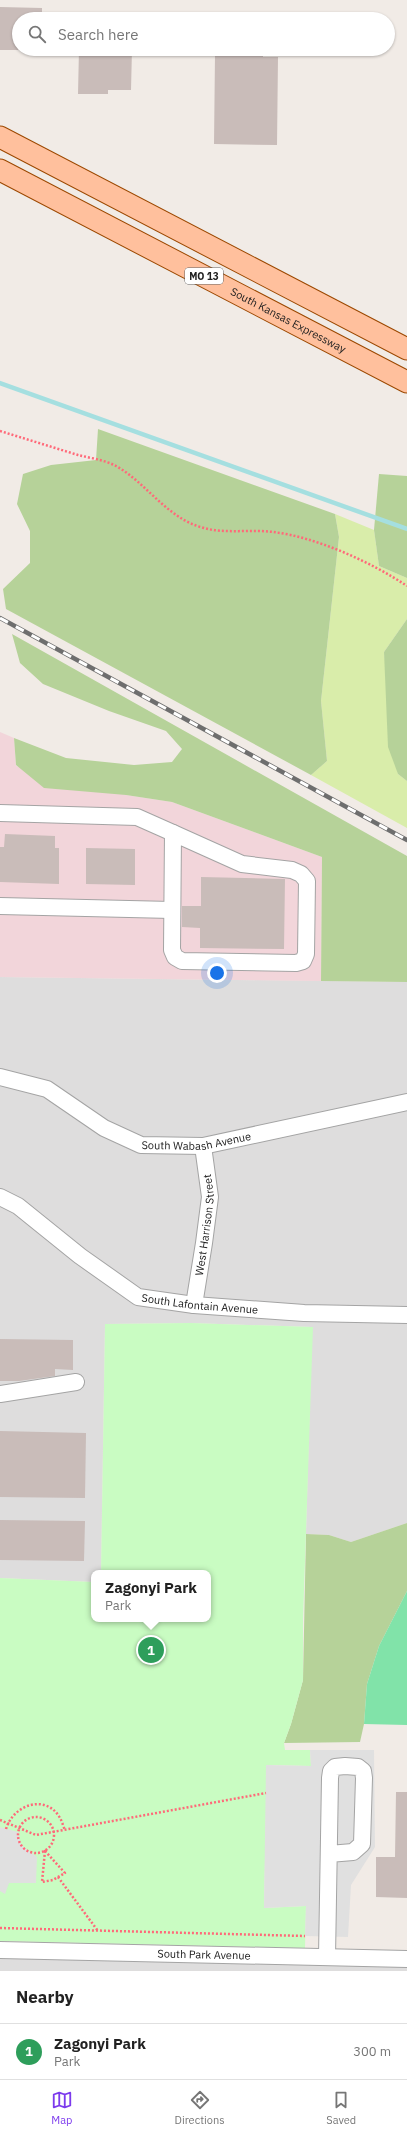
<!DOCTYPE html>
<style>
body{margin:0;font-family:"IBM Plex Sans",sans-serif;background:#f6f6f6;color:#222}
.you{position:absolute;left:217px;top:973px;width:14px;height:14px;margin:-10px;border:3px solid #fff;border-radius:50%;background:#1a73e8;box-shadow:0 0 0 6px #1a73e833}
.badge{display:grid;place-items:center;width:26px;height:26px;border-radius:50%;background:#7c3aed;color:#fff;font-size:13px;font-weight:700}
.pin{position:absolute;translate:-50% -50%;border:2px solid #fff;box-shadow:0 1px 4px #0006}
.popup{position:absolute;left:91px;top:1570px;width:120px;height:52px;box-sizing:border-box;display:grid;place-content:center;border-radius:8px;background:#fff;filter:drop-shadow(0 1px 3px #0005);font-size:13px;white-space:nowrap;color:#767676}
.popup b{font-size:15px;color:#222}
.popup::after{content:'';position:absolute;left:50%;top:100%;margin-left:-8px;border:8px solid transparent;border-top-color:#fff}
.list{margin:0;padding:0;list-style:none}
h2{display:flex;justify-content:space-between;align-items:center;height:52px;margin:0;padding:0 16px;font-size:17px}
h2 small{font-size:13px;font-weight:400;color:#767676}
.list li{display:grid;grid-template-columns:26px 1fr auto;gap:12px;align-items:center;box-sizing:border-box;height:56px;padding:0 16px;border-top:1px solid #e0e0e0}
.list b{display:block;font-size:15px;white-space:nowrap}
.list p{margin:0;font-size:13px;white-space:nowrap;color:#767676}
.list em{font-size:13px;font-style:normal;color:#767676}
.icon{flex:none;width:22px;height:22px;fill:none;stroke:currentColor;stroke-width:2;stroke-linecap:round;stroke-linejoin:round}
.map{position:relative;flex:none;width:407px;height:1971px;overflow:hidden}
.search{position:absolute;background:#fff;box-shadow:0 1px 3px #0004;left:12px;right:12px;top:12px;height:44px;display:flex;align-items:center;gap:10px;box-sizing:border-box;padding:0 14px;border-radius:22px;color:#767676;font-size:15px}
.sheet{height:108px;background:#fff}
nav{display:flex;justify-content:space-around;align-items:center;box-sizing:border-box;height:56px;border-top:1px solid #e0e0e0;background:#fff;font-size:11px;color:#767676}
nav a{display:grid;justify-items:center;gap:2px}
nav .on{color:#7c3aed}
.map>svg:first-child{display:block}
.residential{fill:#dedddd}
.commercial{fill:#f2d5da}
.grass{fill:#d9edaa}
.forest{fill:#b6d299}
.park{fill:#c9fcc2}
.pitch{fill:#81e3a9}
.parking{fill:#e0e0e0}
.lines{fill:none;stroke-linecap:round;stroke-linejoin:round}
.stream{stroke:#a5dfe0;stroke-width:4.5}
.building{fill:#c9bcb9}
.minor-casing{stroke:#a4a4a4;stroke-width:18}
.major-casing{stroke:#9c4800;stroke-width:23}
.path{stroke:#ff6979;stroke-width:2.5;stroke-dasharray:2 2;stroke-linecap:butt}
.minor{stroke:#fff;stroke-width:16}
.major{stroke:#ffc09d;stroke-width:21}
.rail-casing{stroke:#6e6e6e;stroke-width:4.5}
.rail{stroke:#fff;stroke-width:3;stroke-dasharray:9;stroke-linecap:butt}
.labels{text-anchor:middle;stroke-width:4;stroke-linejoin:round;paint-order:stroke}
.shield{fill:#fff;stroke:#636363;stroke-width:1}
.shield-label{font-size:10px;font-weight:bold;fill:#202020}
.street-label{font-size:11px;fill:#202020;stroke:#fff}
</style>
<div class="map">
<svg width="407" height="1971" viewBox="0 0 407 1971">
<rect width="100%" height="100%" fill="#f1ebe6"/>
<g class="residential">
<polygon points="0,977 407,982 407,1523 351,1542 329,1535 306,1534 312,1327 191,1323 105,1324 101,1573 94,1573 94,1582 0,1578"/>
<polygon points="0,1955 407,1967 407,1971 0,1971"/>
</g>
<polygon class="commercial" points="0,732 14,738 16,766 126,795 172,802 322,857 321,981 0,977"/>
<polygon class="grass" points="335,514 374,530 379,566 407,578 407,619 384,652 398,774 407,781 407,828 311,775 327,761 321,701 339,537"/>
<g class="forest">
<polygon points="98,429 335,514 339,537 321,701 327,761 311,775 6,609 3,589 30,563 30,531 17,504 23,474 51,465 96,460"/>
<polygon points="379,474 407,476 407,578 379,566 374,530"/>
<polygon points="407,619 407,781 398,774 388,747 384,652"/>
<polygon points="12,634 407,856 407,982 321,981 322,857 172,802 126,795 44,788 16,765 14,738 66,758 134,765 172,762 182,749 166,731 109,711 43,684 20,663"/>
<polygon points="407,1523 407,1591 379,1646 367,1684 364,1724 360,1742 284,1743 291,1724 303,1680 306,1534 329,1535 351,1542"/>
</g>
<polygon class="park" points="191,1323 313,1327 303,1620 303,1680 291,1724 284,1743 285,1750 310,1750 311,1766 267,1765 264,1908 306,1906 305,1948 0,1941 0,1578 94,1582 94,1619 208,1619 208,1573 101,1573 105,1324"/>
<polygon class="pitch" points="407,1591 407,1725 364,1724 367,1684 379,1646"/>
<g class="parking">
<polygon points="310,1750 374,1750 375,1847 351,1885 348,1937 305,1936 306,1906 264,1908 266,1765 311,1766"/>
<polygon points="0,1827 18,1832 21,1845 37,1857 36,1883 9,1883 5,1894 0,1891"/>
</g>
<g class="lines">
<polyline class="stream" points="0,383 407,529"/>
</g>
<g class="building">
<polygon points="0,7 42,8 42,19 19,19 19,50 0,50"/>
<polygon points="79,49 132,49 131,90 108,90 108,94 78,94"/>
<polygon points="232,49 263,49 263,57 278,57 277,145 214,144 215,55 232,56"/>
<polygon points="5,834 55,836 55,848 59,848 59,884 0,882 0,847 4,847"/>
<polygon points="86,848 135,849 135,885 86,884"/>
<polygon points="201,877 285,879 284,949 200,948 200,928 182,927 182,906 201,906"/>
<polygon points="0,1339 73,1340 73,1370 55,1369 55,1376 19,1381 0,1381"/>
<polygon points="0,1431 86,1433 85,1498 0,1497"/>
<polygon points="0,1520 85,1521 84,1561 0,1560"/>
<polygon points="396,1792 407,1792 407,1898 376,1897 376,1857 395,1857"/>
</g>
<g class="lines">
<defs>
<g id="minor">
<polyline points="0,813 137,817 173,833"/>
<polygon points="173,833 242,864 292,870 301,874 307,881 306,954 303,961 296,963 182,961 175,957 172,950"/>
<polyline points="0,906 172,910"/>
<path id="s1" d="M0,1077L47,1089L104,1128L141,1145L203,1146L407,1102"/>
<path id="s2" d="M0,1197L18,1206L80,1256L138,1297L194,1305L304,1313L407,1315"/>
<path id="s3" d="M194,1305L204,1243L210,1197L203,1146"/>
<polyline points="0,1394 76,1382"/>
<path id="s4" d="M0,1950L407,1959"/>
<polyline points="327,1957 330,1778 331,1771 335,1767 345,1766 358,1767 363,1771 364,1778 362,1844 353,1852 329,1854"/>
</g>
<g id="major">
<polyline points="0,137 407,349"/>
<path id="s5" d="M0,170L407,382"/>
</g>
</defs>
<use href="#minor" class="minor-casing"/>
<use href="#major" class="major-casing"/>
<g class="path">
<path d="M0,431C26,439 52,447 78,455C90,458 105,460 116,466C147,483 167,519 204,528C226,534 251,529 273,532C316,537 371,562 407,586"/>
<circle cx="36" cy="1835" r="18"/>
<polyline points="0,1820 36,1835 266,1793"/>
<path d="M6,1829C13,1805 46,1793 60,1818C62,1821 63,1826 65,1830"/>
<polygon points="45,1851 65,1873 53,1880 42,1882"/>
<polyline points="58,1877 98,1931"/>
<polyline points="0,1928 305,1936"/>
</g>
<use href="#minor" class="minor"/>
<use href="#major" class="major"/>
<defs>
<polyline id="rail" points="0,618 407,840"/>
</defs>
<use href="#rail" class="rail-casing"/>
<use href="#rail" class="rail"/>
</g>
<g class="labels">
<rect class="shield" x="185" y="268" width="38" height="16" rx="3"/>
<g class="shield-label">
<text x="204" y="280">MO 13</text>
</g>
<g class="street-label">
<text dy="4" stroke="none"><textPath href="#s5" startOffset="325">South Kansas Expressway</textPath></text>
<text dy="4" stroke="none"><textPath href="#s1" startOffset="214">South Wabash Avenue</textPath></text>
<text dy="4" stroke="none"><textPath href="#s3" startOffset="81">West Harrison Street</textPath></text>
<text dy="4" stroke="none"><textPath href="#s2" startOffset="233">South Lafontain Avenue</textPath></text>
<text dy="4" stroke="none"><textPath href="#s4" startOffset="204">South Park Avenue</textPath></text>
</g>
</g>
</svg>
<div class="you"></div>
<div class="pin badge" style="left:151px;top:1650px;background:#2e9e5b">1</div>
<div class="popup"><b>Zagonyi Park</b>Park</div>
<div class="search"><svg class="icon" aria-label="search" viewBox="0 0 24 24"><circle cx="10" cy="10" r="6"/><path d="M15 15l6 6"/></svg>Search here</div>
</div>
<section class="sheet">
<h2>Nearby<small></small></h2>
<ul class="list">
<li><span class="badge" style="background:#2e9e5b">1</span><div><b>Zagonyi Park</b><p>Park</p></div><em>300 m</em></li>
</ul>
</section>
<nav>
<a class="on"><svg class="icon" aria-label="map" viewBox="0 0 24 24"><path d="M3 6l6-2 6 2 6-2v14l-6 2-6-2-6 2zM9 4v14M15 6v14"/></svg>Map</a>
<a><svg class="icon" aria-label="directions" viewBox="0 0 24 24"><path d="M12 3l9 9-9 9-9-9zM9 14v-3h6M13 9l2 2-2 2"/></svg>Directions</a>
<a><svg class="icon" aria-label="saved" viewBox="0 0 24 24"><path d="M7 4h10v16l-5-4-5 4z"/></svg>Saved</a>
</nav>
